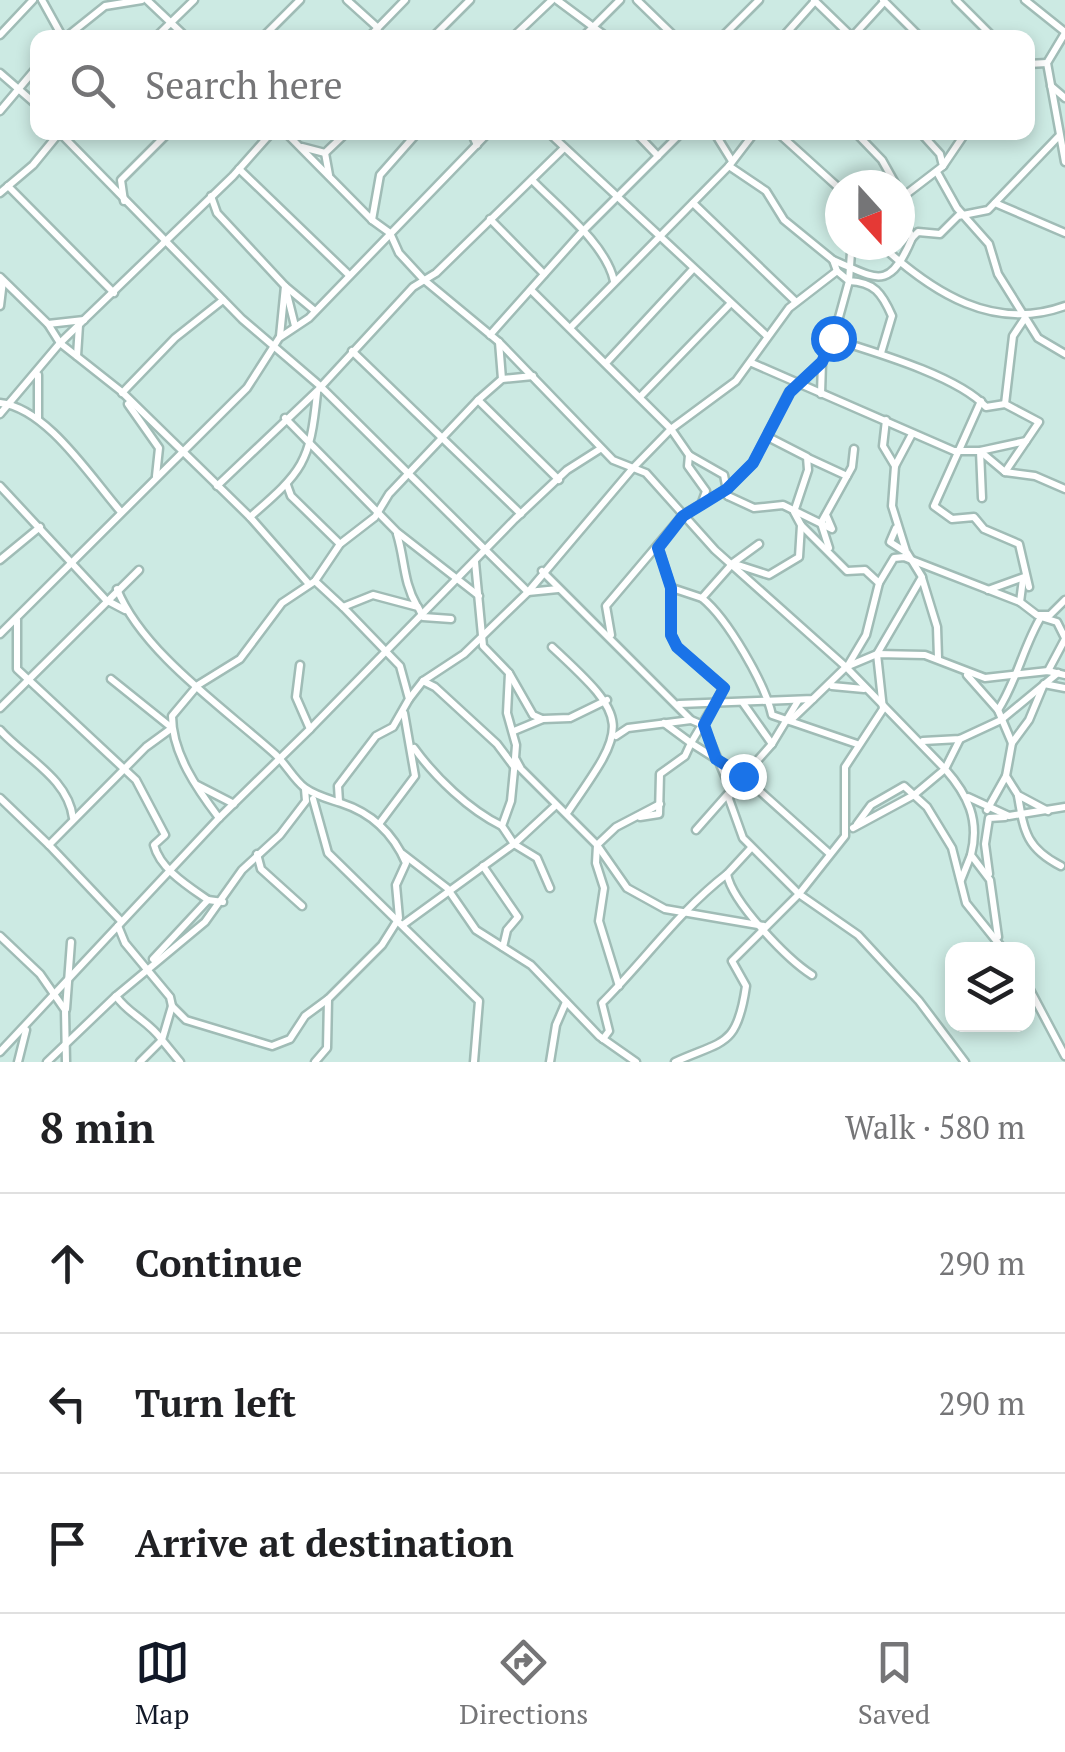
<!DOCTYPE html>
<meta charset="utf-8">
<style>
body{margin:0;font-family:"PT Serif",serif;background:#f6f6f6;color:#202124}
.controls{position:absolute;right:30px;bottom:30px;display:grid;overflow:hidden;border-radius:20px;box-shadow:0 5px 15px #0003}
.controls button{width:90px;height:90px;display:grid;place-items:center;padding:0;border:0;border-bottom:2px solid #e0e0e0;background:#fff;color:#202124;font:50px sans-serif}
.compass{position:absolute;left:825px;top:170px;width:90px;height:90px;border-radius:50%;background:#fff;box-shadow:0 5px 15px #0003;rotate:159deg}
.stop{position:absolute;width:30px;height:30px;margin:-22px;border:8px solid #1a73e8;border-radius:50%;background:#fff}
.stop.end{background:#1a73e8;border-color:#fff;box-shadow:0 2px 10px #0008}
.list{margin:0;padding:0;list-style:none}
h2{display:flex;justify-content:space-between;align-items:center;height:130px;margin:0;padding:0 40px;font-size:42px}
h2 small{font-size:32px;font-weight:400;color:#757577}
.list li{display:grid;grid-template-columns:65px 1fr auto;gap:30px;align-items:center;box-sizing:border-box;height:140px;padding:0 40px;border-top:2px solid #e0e0e0}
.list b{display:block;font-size:38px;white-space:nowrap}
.list em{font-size:32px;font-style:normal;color:#757577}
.icon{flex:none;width:55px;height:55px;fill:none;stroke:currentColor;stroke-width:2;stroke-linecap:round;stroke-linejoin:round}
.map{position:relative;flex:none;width:1065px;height:1062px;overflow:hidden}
.search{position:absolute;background:#fff;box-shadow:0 5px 15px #0003;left:30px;right:30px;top:30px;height:110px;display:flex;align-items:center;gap:25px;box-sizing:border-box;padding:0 35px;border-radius:20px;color:#757577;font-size:38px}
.sheet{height:550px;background:#fff}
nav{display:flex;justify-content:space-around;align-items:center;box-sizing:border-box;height:140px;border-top:2px solid #e0e0e0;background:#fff;font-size:28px;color:#757577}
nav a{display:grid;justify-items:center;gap:5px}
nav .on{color:#111827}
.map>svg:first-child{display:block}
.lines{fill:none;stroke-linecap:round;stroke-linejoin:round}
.minor-casing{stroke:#a0bcb6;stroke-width:11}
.minor{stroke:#fff;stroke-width:6}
.route{stroke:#1a73e8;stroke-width:12}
</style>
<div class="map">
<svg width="1065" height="1062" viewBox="0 0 1065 1062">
<rect width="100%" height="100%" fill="#cceae3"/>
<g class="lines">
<defs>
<g id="minor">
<polyline points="42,0 63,38"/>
<polyline points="147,0 187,38"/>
<polyline points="347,0 378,28"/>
<polyline points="557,0 608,38"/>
<polyline points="637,0 676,38"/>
<polyline points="814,0 852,37"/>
<polyline points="883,0 921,38"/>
<polyline points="956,0 994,38"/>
<polyline points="1025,0 1065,32"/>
<polyline points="1065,33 1047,63 1065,162"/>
<polyline points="0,35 33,0"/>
<polyline points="852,37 884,2"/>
<polyline points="65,38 105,6 142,0"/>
<polyline points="155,38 194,0"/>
<polyline points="262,38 300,0"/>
<polyline points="368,38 405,0"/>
<polyline points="432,38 470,0"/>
<polyline points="512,38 552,0"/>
<polyline points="582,38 620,0"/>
<polyline points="721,38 759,0"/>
<polyline points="782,38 815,1"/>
<polyline points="1028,64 1047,63"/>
<polyline points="0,73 38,106"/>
<polyline points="1051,86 1065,98"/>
<polyline points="0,111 38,66"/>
<polyline points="59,132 242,319 319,385 528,592 558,589"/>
<polyline points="285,132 372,220 390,233 399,253 423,279 499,342 613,460 646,473 715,550 846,667 945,769 914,795 853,828"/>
<polyline points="471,132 477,145"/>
<polyline points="548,132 767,336"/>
<polyline points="635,132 658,156"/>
<polyline points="714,132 732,161"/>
<polyline points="777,132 840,189"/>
<polyline points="855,132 882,160 896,185"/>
<polyline points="302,147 325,153"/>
<polyline points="325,153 347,132"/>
<polyline points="325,153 329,175"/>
<path d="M729,166L766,191L784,220L833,260L837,271L849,281L833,339C874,352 958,376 986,407L1005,404L1039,422L1005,472"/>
<polyline points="943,166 966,132"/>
<polyline points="239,169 349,275"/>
<polyline points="938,174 957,208 989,244 998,274 1038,338 1065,354"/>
<path d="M532,180C559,208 606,244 614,281"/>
<polyline points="8,186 114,293"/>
<polyline points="0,193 33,165 60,132"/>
<polyline points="211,196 217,213 285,286 295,326"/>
<polyline points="900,199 943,166 940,154 920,132"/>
<polyline points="124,201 121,180 169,132"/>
<polyline points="693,203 796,302"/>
<polyline points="995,203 1065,233"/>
<polyline points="490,219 544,274"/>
<polyline points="372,220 380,175 418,132"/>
<polyline points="912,238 918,232 940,234 958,216 988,210 1058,137"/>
<path d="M857,245L851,252L849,281C874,282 882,293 892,316L881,353"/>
<path d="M881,245C933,293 994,332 1065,306"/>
<path d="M833,260C876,278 889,293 912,238L900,208"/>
<polyline points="0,277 48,324 60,343 122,392 250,517 308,583"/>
<polyline points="531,290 671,429 689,455 724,475 728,496"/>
<polyline points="0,306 3,281"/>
<polyline points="48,324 84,320"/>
<polyline points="571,327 729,166 755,132"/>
<polyline points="490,335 581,233 682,132"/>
<polyline points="280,336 285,286 315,311"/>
<polyline points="499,342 502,379"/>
<polyline points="352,351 521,514"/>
<polyline points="77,356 79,325"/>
<polyline points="606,363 693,269"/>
<polyline points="752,363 954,451 980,451 1005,472 1035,476 1065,489"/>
<polyline points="122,393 175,338 223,300"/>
<polyline points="821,394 822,362"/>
<polyline points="640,397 730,304"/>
<polyline points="478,400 559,480"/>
<polyline points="981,401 934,506 952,519 974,517 984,529 1019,544 1029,587"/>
<path d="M0,403C47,408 91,478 121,512"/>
<polyline points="128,404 159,448 156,476"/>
<polyline points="1005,404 1013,336 1025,318"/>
<polyline points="0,414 60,343 233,176 272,132"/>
<polyline points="38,418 38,375"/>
<polyline points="285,418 397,532 479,596"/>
<polyline points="689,455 688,466 706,491 701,505"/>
<polyline points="808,458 847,476"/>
<polyline points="895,466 912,434"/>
<polyline points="287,485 291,496 340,544"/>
<polyline points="0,486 106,600 125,610"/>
<polyline points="217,486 317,391 413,287 436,273 564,148"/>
<polyline points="728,496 754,508 783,505 832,529 826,515"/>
<polyline points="982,498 980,451 1026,441"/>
<path d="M250,517C303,471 310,463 317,393"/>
<polyline points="802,526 847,571 865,570 879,583 866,635 847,667"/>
<polyline points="896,528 890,542 904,551"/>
<path d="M397,534C405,560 403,582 417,606"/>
<polyline points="658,547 671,588 671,635 677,647 724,688 691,743 743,776 830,854"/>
<polyline points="829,548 821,523 852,467 854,449"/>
<polyline points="0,560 40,527"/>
<polyline points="475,562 483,646 509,673 507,713 516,745 515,758 521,769 597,845 627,888 665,909 764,926"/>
<polyline points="735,564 769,575 799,557 801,525 794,512 808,470 807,457 768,437"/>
<polyline points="542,571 691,720 703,725 731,790 729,799 743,838 799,894 858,935 919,1001 965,1062"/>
<polyline points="922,578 937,627 938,658"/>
<polyline points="315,581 343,607 373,595 418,607 423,617 451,619"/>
<polyline points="879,583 894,558 904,557 1020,602 1037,615 1050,615 1065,600"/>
<polyline points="672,588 702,598 733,563 759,544"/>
<path d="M117,589C142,652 225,709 275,754C286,764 294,780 305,788C316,796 329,799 341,803C372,813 393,833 406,863L396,885L399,918L382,945L328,999L327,1048L315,1062"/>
<polyline points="988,590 1024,577"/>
<path d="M702,598C728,619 765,684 772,715L857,744"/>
<polyline points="1020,602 1023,579"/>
<path d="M17,620V669L136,780L165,835L154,845C160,869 188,886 208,900"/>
<polyline points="0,634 247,388 279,338 309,318 489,132"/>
<polyline points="611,635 606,606 683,515 727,489 753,463 789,392 822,362 833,339"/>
<path d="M552,647C632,721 629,724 567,813"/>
<polyline points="1048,671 1065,639"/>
<polyline points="509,673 533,715 542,719"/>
<polyline points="967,675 998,710 1012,743 1006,776 1018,795 1048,811"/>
<polyline points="111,679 172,728 146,747 49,845 121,921"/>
<polyline points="423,681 435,687 497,744 515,768"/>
<polyline points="832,686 864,689"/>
<polyline points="409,699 423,681 464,654 528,592 633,468 671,429 736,381 789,308 837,271"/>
<polyline points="743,703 772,744"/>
<polyline points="679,704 813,699 846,667 877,654 925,655 985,678 1048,671 1065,675"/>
<polyline points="0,708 139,570"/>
<path d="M998,710C1017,681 1023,647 1041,617L1057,622L1065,638"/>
<polyline points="790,721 813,699"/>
<polyline points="310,729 515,519 567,470 600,449"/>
<path d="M0,730C25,758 68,778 73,818"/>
<polyline points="514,731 543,719 570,718 607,700"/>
<polyline points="616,736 628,728 691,720"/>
<path d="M960,739L945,769C968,795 980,820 971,855L990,880L998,937"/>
<polyline points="923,741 960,739 1001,720 1058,673"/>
<polyline points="1012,743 1029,720 1044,684 1065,688"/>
<path d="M414,748C435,777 469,810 502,826"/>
<polyline points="515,760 511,801 502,826 514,844 537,858 550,888"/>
<polyline points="197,785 234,804"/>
<path d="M1018,796C1024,831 1026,848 1061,866"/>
<polyline points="968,797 1009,816 1065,807"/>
<polyline points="0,798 49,845"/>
<polyline points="313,799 328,853 479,1001 474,1062"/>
<polyline points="339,802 338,786 376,736 393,727 409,699 400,666 343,607"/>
<polyline points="987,810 1006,776"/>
<polyline points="640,817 659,814 660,774 685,756 691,743 664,723"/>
<path d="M219,818C197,789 172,753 172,716L198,685L240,659L282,603L315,581L340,544L375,517L389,494L478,400L502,379L533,376"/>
<polyline points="379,824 415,776 404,713"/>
<polyline points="857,824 871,805 904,786 927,807 952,848 966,903 1003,949"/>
<polyline points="696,830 772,744 798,701"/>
<path d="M751,848L727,874C732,902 787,959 812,975"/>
<polyline points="257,854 261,869 302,906"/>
<polyline points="403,854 447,888 476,930 531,965 599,1036 636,1062"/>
<polyline points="483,866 518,917 507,930 503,947"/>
<polyline points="989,874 985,844 989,818 1005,817"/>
<polyline points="961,880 971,855"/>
<polyline points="404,924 514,844 556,805"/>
<polyline points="118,926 125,943 170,997 172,1006 162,1040 180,1062"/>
<polyline points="0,936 40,974 65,1010 66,1062"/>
<polyline points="153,959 208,900 223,902"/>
<polyline points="619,986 599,921 604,888 596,863 597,845 616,827 660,804"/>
<polyline points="1028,986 1065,1056"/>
<path d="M116,996C128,1014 149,1021 162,1040L140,1062"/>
<polyline points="172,1006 186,1020 272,1046 290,1039 305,1016 328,999"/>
<polyline points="66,1009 71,942"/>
<path d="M603,1039L609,1031L602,1003C645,960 679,911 727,874"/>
<polyline points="0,1052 219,818 310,729 296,697 300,665"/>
<polyline points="18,1062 26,1030"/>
<polyline points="47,1062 116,996 205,922 242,870 280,835 306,801 305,789"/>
<polyline points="550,1062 556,1025 566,1002"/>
<path d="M675,1062C723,1040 737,1048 746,986L732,961L799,894L845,836V767L883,709L877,654L922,577L906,551L892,506L895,466L883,446L886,420"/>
</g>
</defs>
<use href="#minor" class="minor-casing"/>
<use href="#minor" class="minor"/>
</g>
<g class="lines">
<polyline class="route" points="743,776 716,759 704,725 724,688 677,647 671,635 671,588 658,548 683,516 727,489 753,463 790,392 822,362 833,338"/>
</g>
</svg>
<div class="controls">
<button><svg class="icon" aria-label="layers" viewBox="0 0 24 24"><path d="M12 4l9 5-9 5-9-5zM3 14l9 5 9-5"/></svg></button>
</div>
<svg class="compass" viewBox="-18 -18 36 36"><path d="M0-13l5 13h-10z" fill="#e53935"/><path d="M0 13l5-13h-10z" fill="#757577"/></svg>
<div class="stop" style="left:833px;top:338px"></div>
<div class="stop end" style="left:743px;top:776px"></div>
<div class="search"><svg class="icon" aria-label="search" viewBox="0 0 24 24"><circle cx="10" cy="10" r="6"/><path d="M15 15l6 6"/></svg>Search here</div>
</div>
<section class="sheet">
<h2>8 min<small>Walk · 580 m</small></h2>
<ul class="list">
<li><svg class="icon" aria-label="ahead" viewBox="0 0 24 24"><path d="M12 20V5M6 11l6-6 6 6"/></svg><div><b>Continue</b></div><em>290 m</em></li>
<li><svg class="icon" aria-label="left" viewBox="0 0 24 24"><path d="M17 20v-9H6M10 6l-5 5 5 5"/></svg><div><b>Turn left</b></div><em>290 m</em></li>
<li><svg class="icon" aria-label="arrive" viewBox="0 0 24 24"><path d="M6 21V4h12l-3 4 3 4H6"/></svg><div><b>Arrive at destination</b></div></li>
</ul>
</section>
<nav>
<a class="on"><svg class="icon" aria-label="map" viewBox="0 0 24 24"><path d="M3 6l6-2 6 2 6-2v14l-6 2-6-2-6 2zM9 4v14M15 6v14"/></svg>Map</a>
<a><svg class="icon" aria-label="directions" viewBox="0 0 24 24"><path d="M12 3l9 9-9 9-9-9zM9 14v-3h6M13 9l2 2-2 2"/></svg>Directions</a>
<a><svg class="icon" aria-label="saved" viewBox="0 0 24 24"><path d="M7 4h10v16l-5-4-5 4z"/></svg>Saved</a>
</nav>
